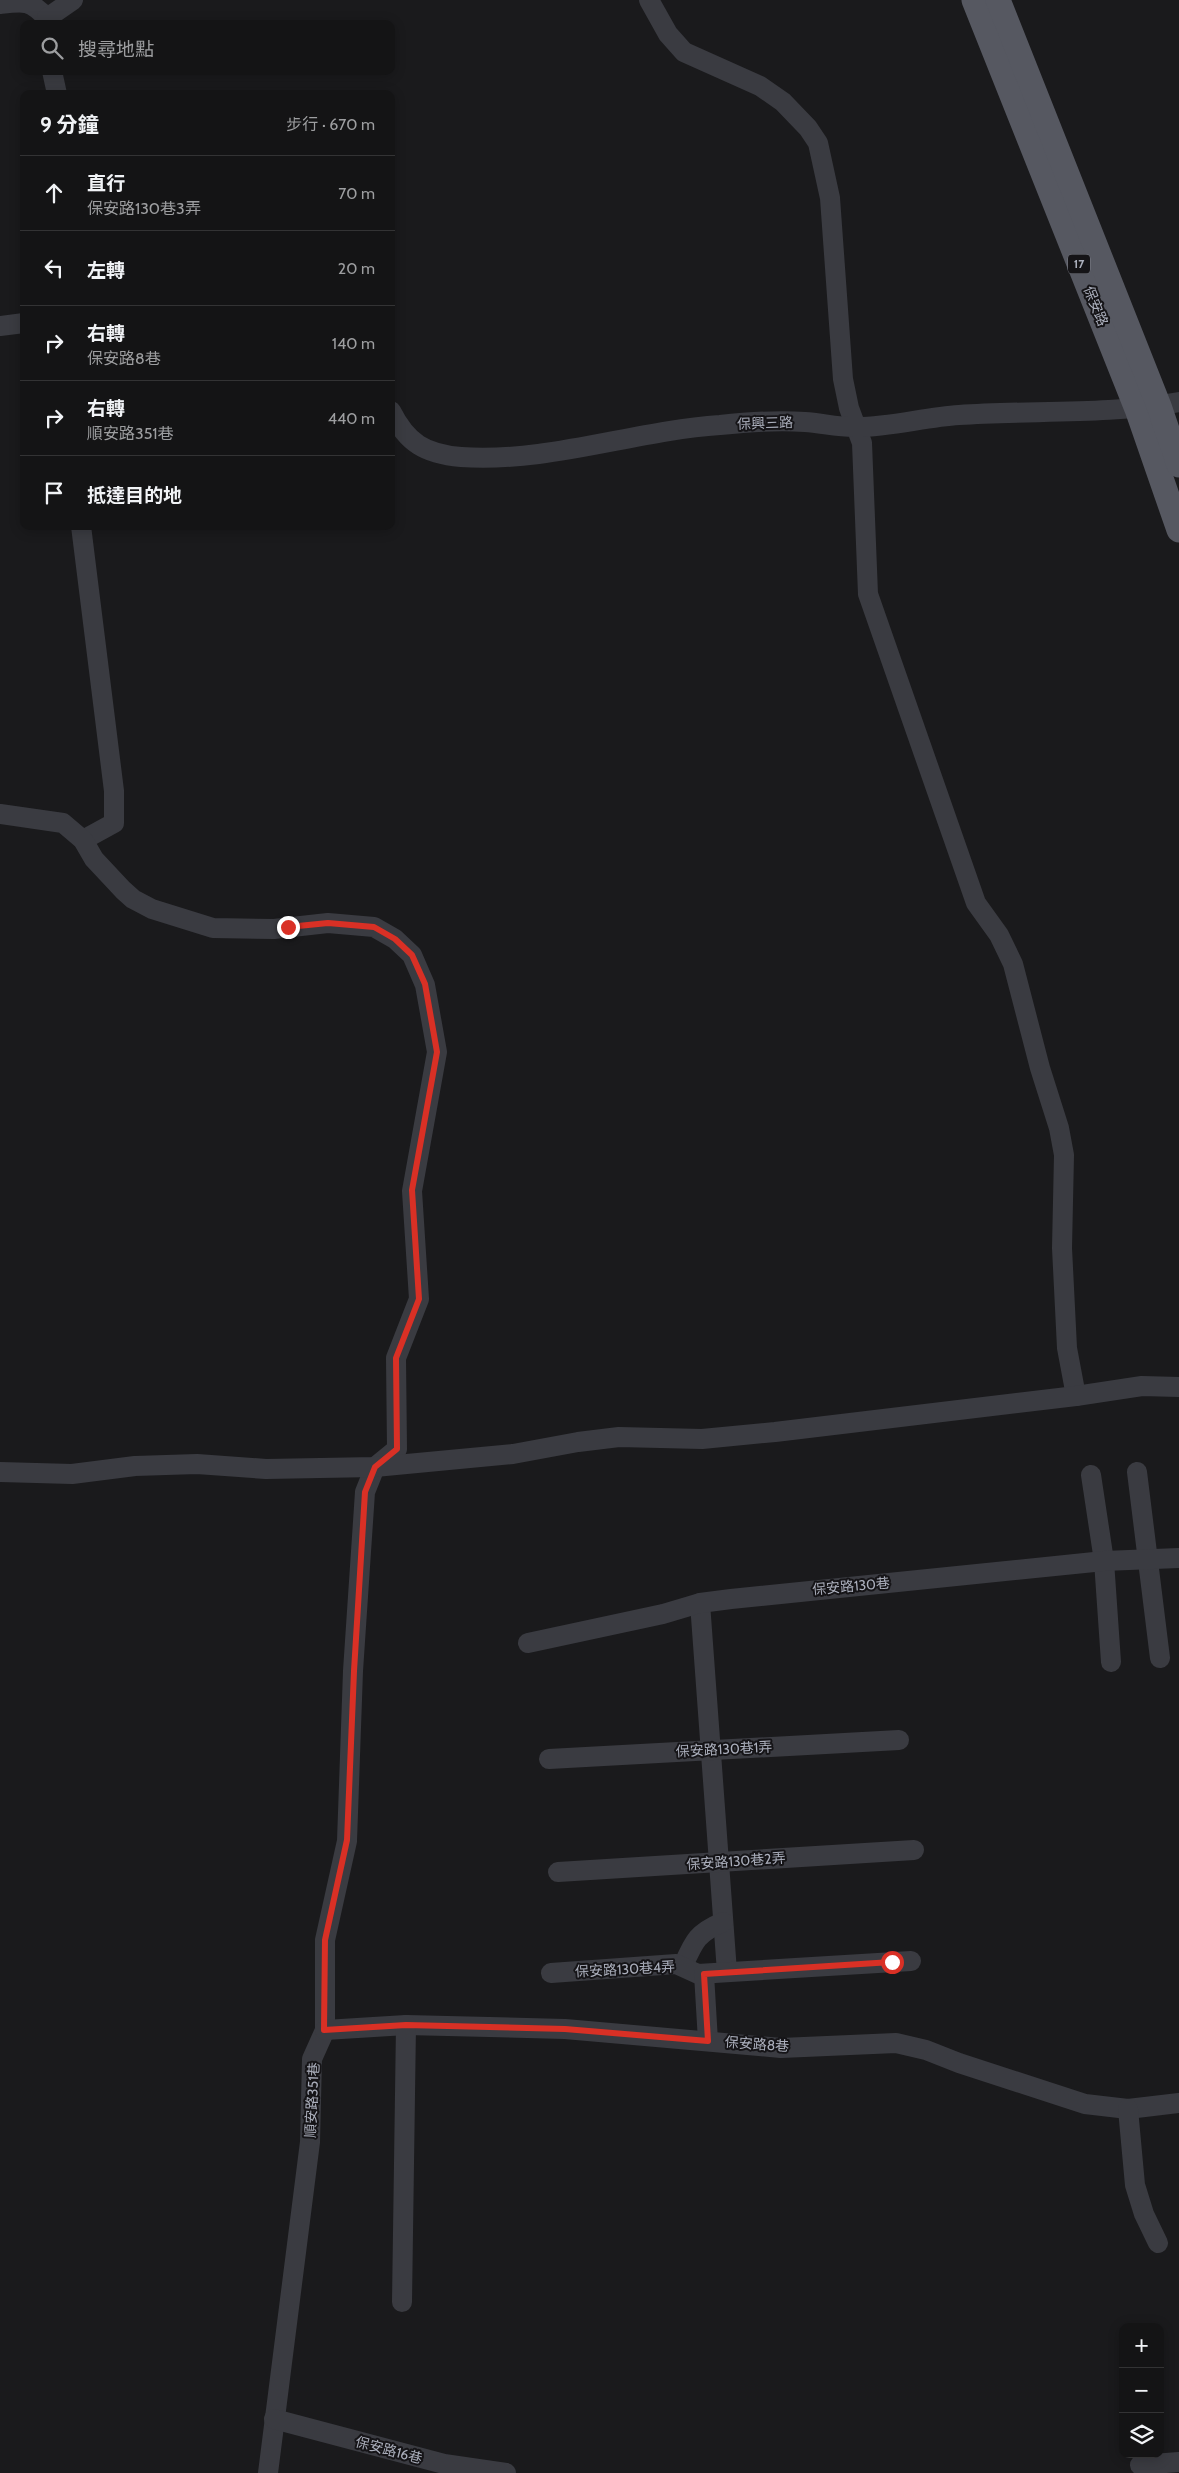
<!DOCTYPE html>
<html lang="zh-TW">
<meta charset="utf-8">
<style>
body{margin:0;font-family:Cabin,"Noto Sans TC",sans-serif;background:#212122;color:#f1f3f6}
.controls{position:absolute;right:15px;bottom:15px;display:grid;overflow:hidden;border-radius:10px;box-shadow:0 2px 12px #0003}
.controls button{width:45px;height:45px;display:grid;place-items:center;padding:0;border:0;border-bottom:1px solid #333334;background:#141415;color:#f1f3f6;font:25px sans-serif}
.stop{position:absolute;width:15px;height:15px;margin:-11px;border:4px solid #d93025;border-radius:50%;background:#fff}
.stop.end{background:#d93025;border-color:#fff;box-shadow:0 1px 5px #0008}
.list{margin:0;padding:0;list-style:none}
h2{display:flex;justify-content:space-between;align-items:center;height:65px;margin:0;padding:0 20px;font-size:21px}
h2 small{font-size:16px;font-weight:400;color:#9d9ea0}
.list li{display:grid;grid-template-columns:32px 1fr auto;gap:15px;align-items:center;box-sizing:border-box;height:75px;padding:0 20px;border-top:1px solid #333334}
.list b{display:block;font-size:19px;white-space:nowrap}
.list p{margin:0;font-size:16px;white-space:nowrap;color:#9d9ea0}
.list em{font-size:16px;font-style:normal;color:#9d9ea0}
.icon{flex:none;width:28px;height:28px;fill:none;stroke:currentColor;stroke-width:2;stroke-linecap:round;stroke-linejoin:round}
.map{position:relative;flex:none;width:1179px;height:2473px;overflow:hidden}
.search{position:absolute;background:#141415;box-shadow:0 2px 12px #0003;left:20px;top:20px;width:375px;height:55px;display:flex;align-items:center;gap:12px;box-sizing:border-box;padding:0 18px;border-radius:10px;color:#9d9ea0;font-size:19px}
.panel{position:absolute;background:#141415;box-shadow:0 2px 12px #0003;left:20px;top:90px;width:375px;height:440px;border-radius:10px}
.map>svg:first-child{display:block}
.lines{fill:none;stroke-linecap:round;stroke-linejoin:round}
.minor{stroke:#3a3b41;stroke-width:20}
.major{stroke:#565861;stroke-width:25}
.route{stroke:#d93025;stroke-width:6}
.labels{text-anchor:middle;stroke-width:4;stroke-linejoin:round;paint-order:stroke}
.shield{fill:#151417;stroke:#7e808a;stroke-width:1}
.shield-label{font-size:12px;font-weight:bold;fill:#abafbc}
.street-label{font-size:14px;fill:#abafbc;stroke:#151417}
</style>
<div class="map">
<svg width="1179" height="2473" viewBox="0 0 1179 2473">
<rect width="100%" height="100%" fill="#1a1a1c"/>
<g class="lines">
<g class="minor">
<polyline points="649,0 668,34 684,52 760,86 783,102 808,128 818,143 830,198 843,379 849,408 862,443 868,594 976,903 999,935 1013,964 1040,1068 1059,1128 1064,1155 1062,1248 1067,1348 1076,1396"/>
<path d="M0,4C25,1 30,0 47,18"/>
<polyline points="47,24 47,18 73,0"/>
<polyline points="52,71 57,94"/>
<polyline points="0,326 24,323"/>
<path d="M391,411C407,443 425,454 461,457C549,463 633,431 720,425C748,422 777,420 805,422C821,423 837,427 854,427C887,428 925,417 959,415C1032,410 1107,415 1179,402"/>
<polyline points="81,526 114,791 114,823 83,840"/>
<polyline points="0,814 63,823 83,840 94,859 123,890 133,899 152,909 213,928 274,929 328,923 374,927 395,939 412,955 425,985 437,1052 412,1191 419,1299 396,1358 397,1449 375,1467 365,1492 353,1671 347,1841 325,1940 325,2030 312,2059 310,2142 268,2473"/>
<polyline points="0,1472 72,1474 135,1466 197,1464 266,1469 375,1467 513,1454 578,1442 619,1437 702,1439 775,1432 1076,1396 1142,1386 1179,1387"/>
<polyline points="1137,1472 1160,1658"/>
<polyline points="1091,1475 1104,1561 1111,1662"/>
<polyline points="700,1603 727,1972"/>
<polyline points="528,1643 663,1614 700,1603 731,1599 1104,1561 1179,1558"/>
<polyline points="549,1759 899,1740"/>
<polyline points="558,1872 914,1850"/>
<path d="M683,1966C694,1941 697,1933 723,1922"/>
<polyline points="551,1973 676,1964 698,1974 911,1961"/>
<polyline points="704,1974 708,2041"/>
<polyline points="325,2030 406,2025 565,2029 781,2048 896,2043 926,2050 959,2063 1085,2104 1128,2109 1179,2103"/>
<polyline points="1128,2109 1135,2185 1144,2214 1158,2243"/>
<polyline points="402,2302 406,2025"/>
<polyline points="274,2419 444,2464 506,2473"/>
<polyline points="1140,2465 1179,2462"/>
</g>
<g class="major">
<polyline points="974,0 1137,409 1179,530"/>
<polyline points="998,0 1159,406 1179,465"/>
</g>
</g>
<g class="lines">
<polyline class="route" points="288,927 328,923 374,927 395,939 412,955 425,984 437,1052 412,1190 419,1299 396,1358 397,1449 375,1467 365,1492 354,1671 347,1840 325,1940 324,2030 406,2025 565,2029 708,2041 704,1974 892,1962"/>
</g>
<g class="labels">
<rect class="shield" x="1068" y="254.5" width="22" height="19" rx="4"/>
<g class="shield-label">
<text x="1079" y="268">17</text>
</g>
<g class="street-label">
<text transform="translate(1096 306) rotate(68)" y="5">保安路</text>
<text transform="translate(765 423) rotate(-2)" y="5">保興三路</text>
<text transform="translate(851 1586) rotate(-5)" y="5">保安路130巷</text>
<text transform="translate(724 1749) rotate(-3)" y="5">保安路130巷1弄</text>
<text transform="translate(736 1861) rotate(-4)" y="5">保安路130巷2弄</text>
<text transform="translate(625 1969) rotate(-3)" y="5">保安路130巷4弄</text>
<text transform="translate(757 2044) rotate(4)" y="5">保安路8巷</text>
<text transform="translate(312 2100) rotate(-87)" y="5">順安路351巷</text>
<text transform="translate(389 2450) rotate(15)" y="5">保安路16巷</text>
</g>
</g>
</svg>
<div class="controls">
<button>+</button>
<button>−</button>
<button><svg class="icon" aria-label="layers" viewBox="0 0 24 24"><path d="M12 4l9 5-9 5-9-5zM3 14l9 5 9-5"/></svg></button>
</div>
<div class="stop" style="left:892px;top:1962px"></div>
<div class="stop end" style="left:288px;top:927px"></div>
<div class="search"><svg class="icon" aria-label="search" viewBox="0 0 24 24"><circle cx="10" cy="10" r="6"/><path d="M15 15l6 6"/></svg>搜尋地點</div>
<section class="panel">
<h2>9 分鐘<small>步行 · 670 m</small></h2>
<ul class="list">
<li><svg class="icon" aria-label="ahead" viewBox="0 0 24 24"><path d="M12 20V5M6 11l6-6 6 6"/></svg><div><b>直行</b><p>保安路130巷3弄</p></div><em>70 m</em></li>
<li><svg class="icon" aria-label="left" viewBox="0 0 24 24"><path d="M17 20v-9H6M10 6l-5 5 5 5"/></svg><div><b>左轉</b></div><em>20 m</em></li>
<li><svg class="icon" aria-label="right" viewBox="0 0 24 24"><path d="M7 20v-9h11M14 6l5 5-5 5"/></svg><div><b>右轉</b><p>保安路8巷</p></div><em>140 m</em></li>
<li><svg class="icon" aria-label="right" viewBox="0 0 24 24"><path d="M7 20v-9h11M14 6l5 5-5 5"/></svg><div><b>右轉</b><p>順安路351巷</p></div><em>440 m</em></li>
<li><svg class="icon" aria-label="arrive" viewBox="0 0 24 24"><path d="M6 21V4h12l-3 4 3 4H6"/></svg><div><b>抵達目的地</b></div></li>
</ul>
</section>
</div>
